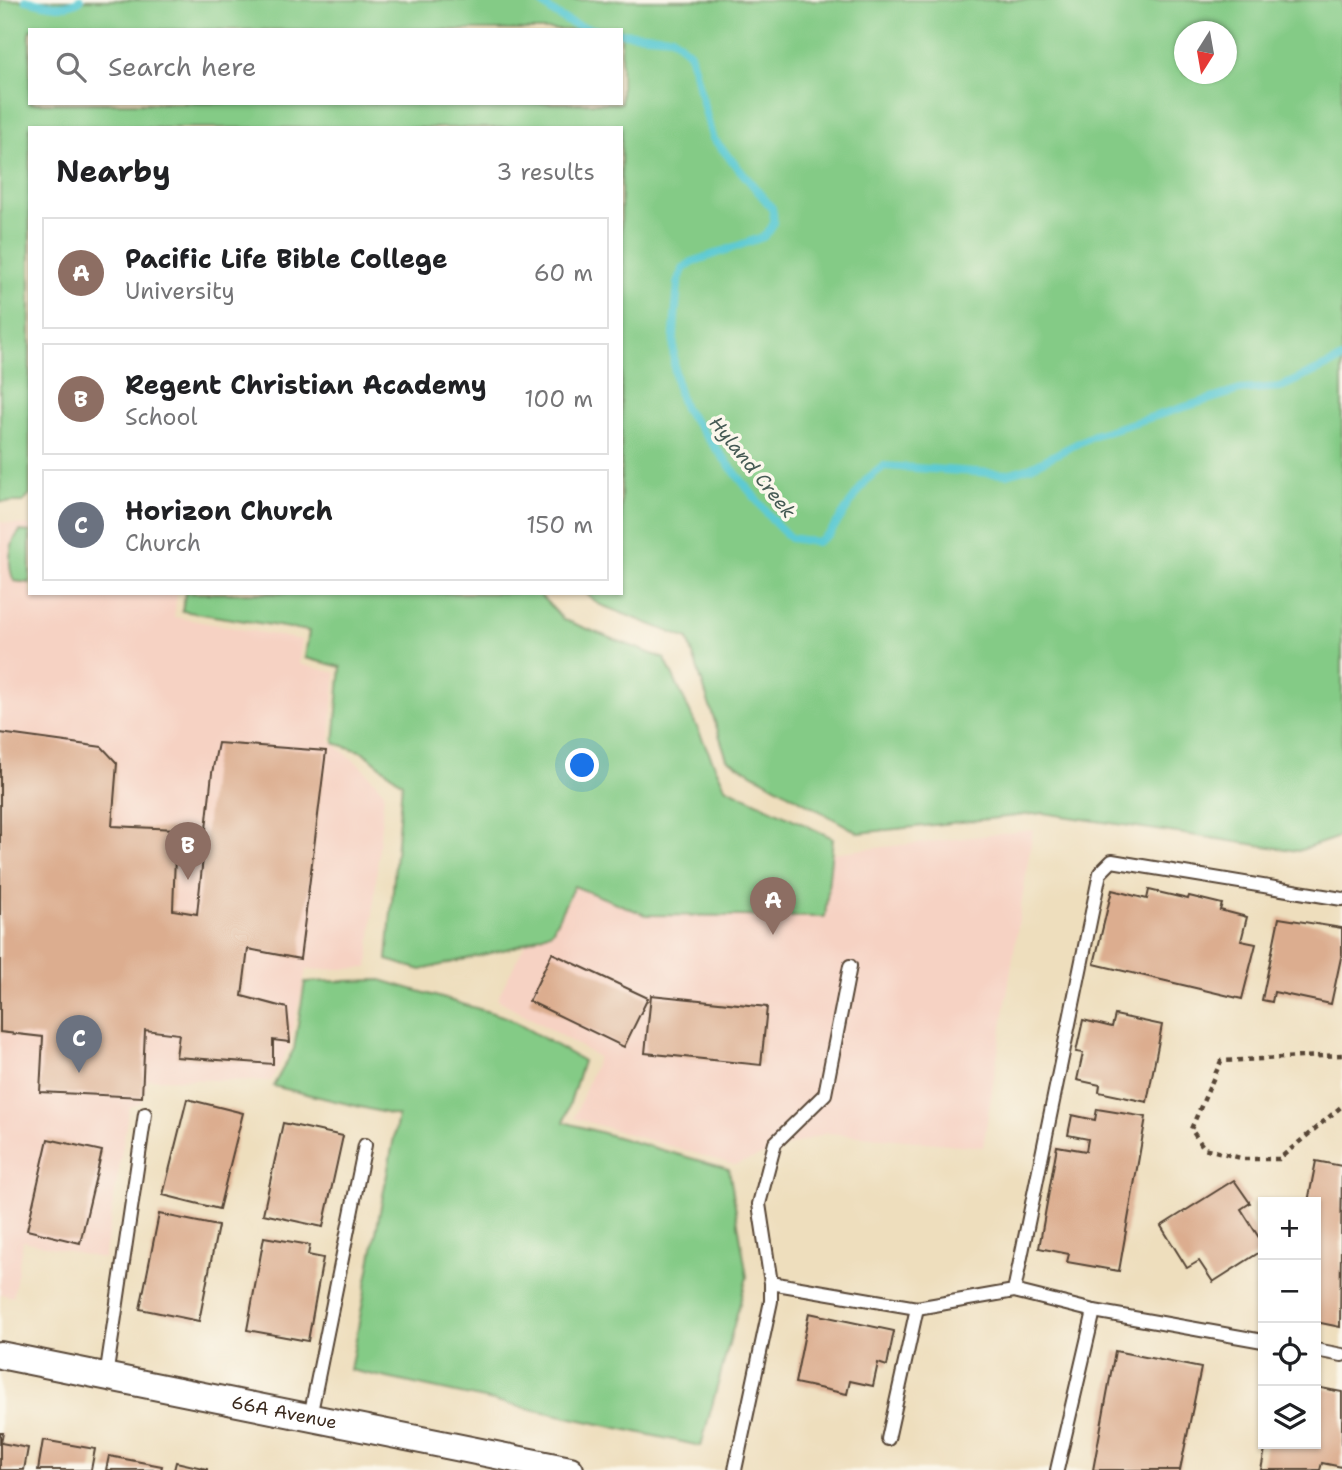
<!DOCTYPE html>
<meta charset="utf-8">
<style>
body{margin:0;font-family:"Shantell Sans",sans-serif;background:#f6f6f6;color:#202124}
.controls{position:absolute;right:21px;bottom:21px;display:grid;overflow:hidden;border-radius:0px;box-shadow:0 2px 5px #0004}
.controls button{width:63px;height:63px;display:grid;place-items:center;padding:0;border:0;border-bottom:2px solid #e0e0e0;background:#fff;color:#202124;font:35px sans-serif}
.compass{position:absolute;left:1174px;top:21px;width:63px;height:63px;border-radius:50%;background:#fff;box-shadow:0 2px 5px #0004;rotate:191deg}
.you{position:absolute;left:583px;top:766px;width:24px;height:24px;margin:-18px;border:5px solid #fff;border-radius:50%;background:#1a73e8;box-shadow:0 0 0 10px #1a73e833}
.badge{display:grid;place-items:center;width:46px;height:46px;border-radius:50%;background:#d93025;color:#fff;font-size:23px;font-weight:700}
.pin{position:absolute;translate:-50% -58px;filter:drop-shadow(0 2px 4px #0008)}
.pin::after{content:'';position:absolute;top:37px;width:24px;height:21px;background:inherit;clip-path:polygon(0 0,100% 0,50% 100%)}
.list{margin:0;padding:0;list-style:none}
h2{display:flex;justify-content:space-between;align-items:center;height:91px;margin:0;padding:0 28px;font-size:30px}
h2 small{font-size:23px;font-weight:400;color:#757577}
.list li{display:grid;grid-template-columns:46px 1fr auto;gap:21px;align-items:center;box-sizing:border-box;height:112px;margin:0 14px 14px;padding:0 14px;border:2px solid #e0e0e0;border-radius:0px}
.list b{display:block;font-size:26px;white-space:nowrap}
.list p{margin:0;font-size:23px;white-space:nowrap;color:#757577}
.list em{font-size:23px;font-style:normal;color:#757577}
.icon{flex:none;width:38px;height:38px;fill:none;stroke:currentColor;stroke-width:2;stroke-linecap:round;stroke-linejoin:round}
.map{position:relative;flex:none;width:1342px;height:1470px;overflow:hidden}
.search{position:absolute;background:#fff;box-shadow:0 2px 5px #0004;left:28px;top:28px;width:595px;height:77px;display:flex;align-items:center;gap:18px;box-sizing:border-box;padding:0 24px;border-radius:0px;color:#757577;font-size:26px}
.panel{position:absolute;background:#fff;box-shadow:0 2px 5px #0004;left:28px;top:126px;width:595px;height:469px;border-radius:0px}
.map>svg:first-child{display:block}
.built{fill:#f6d2c3}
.green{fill:#84cb86;stroke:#607a52;stroke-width:2;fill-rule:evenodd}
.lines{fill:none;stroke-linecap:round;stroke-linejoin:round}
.stream{stroke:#5dcad3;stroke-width:8}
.building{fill:#dcad8f}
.service-casing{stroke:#564536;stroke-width:16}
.minor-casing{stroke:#564536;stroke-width:30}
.path{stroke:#564536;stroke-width:4.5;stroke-dasharray:5 5;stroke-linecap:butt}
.service{stroke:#fff;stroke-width:12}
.minor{stroke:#fff;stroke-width:26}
.labels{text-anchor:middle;stroke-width:7;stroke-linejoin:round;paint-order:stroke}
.street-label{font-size:18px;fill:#3b2a1e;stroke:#fbf7ec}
.water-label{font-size:19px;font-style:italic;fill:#455a54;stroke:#fbf7ec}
</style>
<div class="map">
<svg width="1342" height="1470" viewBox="0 0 1342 1470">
<rect width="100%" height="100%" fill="#fbf7ec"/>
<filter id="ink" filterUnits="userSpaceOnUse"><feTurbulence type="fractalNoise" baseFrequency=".0143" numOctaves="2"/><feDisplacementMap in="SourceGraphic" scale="14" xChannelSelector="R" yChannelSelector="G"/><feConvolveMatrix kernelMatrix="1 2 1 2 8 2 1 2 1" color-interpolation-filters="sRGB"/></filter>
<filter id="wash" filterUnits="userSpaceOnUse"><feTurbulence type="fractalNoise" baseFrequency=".00686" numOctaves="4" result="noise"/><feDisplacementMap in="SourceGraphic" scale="28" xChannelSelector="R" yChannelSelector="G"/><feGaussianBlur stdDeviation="1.57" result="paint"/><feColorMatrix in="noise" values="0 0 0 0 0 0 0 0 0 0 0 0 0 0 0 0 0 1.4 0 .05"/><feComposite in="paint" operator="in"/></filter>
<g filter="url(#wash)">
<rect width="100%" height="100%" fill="#eedebd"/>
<g class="built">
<polygon points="0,522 30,526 30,593 177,593 174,617 302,640 299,664 336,673 330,741 362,767 384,792 368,968 306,970 289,1048 271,1081 149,1079 140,1103 129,1108 104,1259 23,1241 13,1297 0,1294"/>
<polygon points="1033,830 983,1147 826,1133 735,1165 574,1118 598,1057 497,999 562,871 831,853"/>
</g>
<g class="green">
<path d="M0,0H1342V836L1298,851L1043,813L859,833L727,759L688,639L598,604L586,593H621V128H30V495L23,502H0ZM30,30H621V103H30ZM1184,32H1226V74H1184Z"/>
<path d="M20,531L30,532V583L14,581C7,566 9,543 20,531Z"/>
<polygon points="185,593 538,593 564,620 665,659 725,787 833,838 825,917 646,915 574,886 552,931 515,947 421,970 387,960 402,783 363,752 334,743 341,667 305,658 309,631 182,611"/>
<polygon points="381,980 506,1017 583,1061 564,1122 729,1169 747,1277 701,1446 350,1370 398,1116 273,1086 294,1049 305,982"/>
</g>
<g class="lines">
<g class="stream">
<path d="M26,0C45,4 62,11 80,0"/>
<path d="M539,0C556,17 572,26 596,30"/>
<path d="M621,33L672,37L690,53L712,137L772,208C775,222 774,228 763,237L692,262L683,269L678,283C675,326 667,367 684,408L775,523L790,538L817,542L830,533L867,479L884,466L1007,474L1031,467L1094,435L1240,390L1281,387L1342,359"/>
</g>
</g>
<g id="blocks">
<g class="building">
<polygon points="0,733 102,747 117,763 112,826 176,829 173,910 197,914 212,773 218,743 326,751 300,959 248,949 242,996 287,1008 290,1042 273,1040 273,1064 176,1057 179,1034 145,1030 142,1097 40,1092 43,1037 0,1032"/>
<polygon points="1112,890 1147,899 1149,890 1188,899 1189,896 1222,904 1220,910 1247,917 1241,941 1256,944 1242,999 1094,964"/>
<polygon points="1279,918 1342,928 1342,953 1331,1004 1274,992 1272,1002 1262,1000"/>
<polygon points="552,953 648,998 624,1047 529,1001"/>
<polygon points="651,995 767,1007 761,1065 645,1053"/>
<polygon points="1115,1015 1162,1025 1147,1102 1099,1092 1100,1085 1077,1080 1083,1053 1076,1052 1083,1020 1112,1027"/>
<polygon points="187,1099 243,1113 219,1209 163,1195"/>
<polygon points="1097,1109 1146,1117 1119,1271 1067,1262 1069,1254 1039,1248 1057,1146 1086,1151 1088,1139 1068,1135 1072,1115 1095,1120"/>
<polygon points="283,1123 343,1136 323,1227 263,1214"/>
<polygon points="48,1139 102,1151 80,1243 27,1230"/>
<polygon points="1316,1161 1342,1166 1340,1327 1316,1322 1316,1202 1308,1202"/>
<polygon points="1234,1180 1250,1203 1241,1209 1263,1244 1263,1250 1213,1282 1199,1261 1187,1268 1161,1226"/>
<polygon points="159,1214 218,1226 199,1321 140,1309"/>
<polygon points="264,1237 310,1245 308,1255 323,1258 308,1341 247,1330"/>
<polygon points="809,1313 894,1331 887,1366 878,1363 873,1386 850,1381 847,1394 795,1383"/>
<polygon points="1115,1351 1201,1368 1180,1470 1093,1470"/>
<polygon points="1316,1387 1342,1392 1342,1467 1322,1463 1320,1470 1261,1470 1266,1444 1316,1444"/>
<polygon points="0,1433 3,1433 1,1443 28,1448 24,1470 0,1470"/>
<polygon points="43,1440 95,1449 91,1470 38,1470"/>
<polygon points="109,1456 162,1466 161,1470 106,1470"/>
<polygon points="176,1462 207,1469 207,1470 174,1470"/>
</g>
</g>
</g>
<g filter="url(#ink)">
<use href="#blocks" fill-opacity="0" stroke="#564536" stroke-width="2"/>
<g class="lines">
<defs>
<g id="service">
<polyline points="771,1283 917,1308 1014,1291 1094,1311 1263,1341"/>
<polyline points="1014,1291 1100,873 1112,861 1342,899"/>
<polyline points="1316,1350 1342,1355"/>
<polyline points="106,1377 145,1114"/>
<polyline points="310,1417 365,1145"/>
<polyline points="888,1439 917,1308"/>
<polyline points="735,1470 771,1301 771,1283 759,1204 775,1143 825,1094 850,966"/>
<polyline points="1057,1470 1094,1311"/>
</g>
<g id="minor">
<path id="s1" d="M0,1355L570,1470"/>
</g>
</defs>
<use href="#service" class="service-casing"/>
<use href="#minor" class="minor-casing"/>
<polyline class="path" points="1342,1055 1221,1061 1191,1129 1204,1148 1244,1159 1279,1159 1342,1106"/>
<use href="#service" class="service"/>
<use href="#minor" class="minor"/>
</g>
</g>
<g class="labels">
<g class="street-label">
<text dy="6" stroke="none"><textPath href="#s1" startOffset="290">66A Avenue</textPath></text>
</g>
<g class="water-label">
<text transform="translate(753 467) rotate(51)" y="7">Hyland Creek</text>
</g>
</g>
</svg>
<div class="controls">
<button>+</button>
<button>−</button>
<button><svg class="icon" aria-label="locate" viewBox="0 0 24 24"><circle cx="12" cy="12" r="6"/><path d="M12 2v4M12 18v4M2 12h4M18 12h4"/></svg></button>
<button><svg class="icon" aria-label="layers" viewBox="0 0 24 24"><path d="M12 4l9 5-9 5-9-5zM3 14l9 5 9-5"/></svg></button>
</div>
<svg class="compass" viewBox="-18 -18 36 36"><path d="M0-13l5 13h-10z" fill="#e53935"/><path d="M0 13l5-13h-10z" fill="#757577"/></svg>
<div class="you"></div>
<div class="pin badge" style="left:773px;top:935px;background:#8d6e63">A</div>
<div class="pin badge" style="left:188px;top:880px;background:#8d6e63">B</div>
<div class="pin badge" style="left:79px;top:1073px;background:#6b7280">C</div>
<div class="search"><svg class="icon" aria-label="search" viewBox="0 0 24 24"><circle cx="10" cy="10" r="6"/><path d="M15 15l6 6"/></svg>Search here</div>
<section class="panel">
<h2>Nearby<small>3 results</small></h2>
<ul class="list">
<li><span class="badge" style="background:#8d6e63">A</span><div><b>Pacific Life Bible College</b><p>University</p></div><em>60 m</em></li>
<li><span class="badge" style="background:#8d6e63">B</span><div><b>Regent Christian Academy</b><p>School</p></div><em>100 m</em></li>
<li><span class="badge" style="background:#6b7280">C</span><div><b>Horizon Church</b><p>Church</p></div><em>150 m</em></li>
</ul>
</section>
</div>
